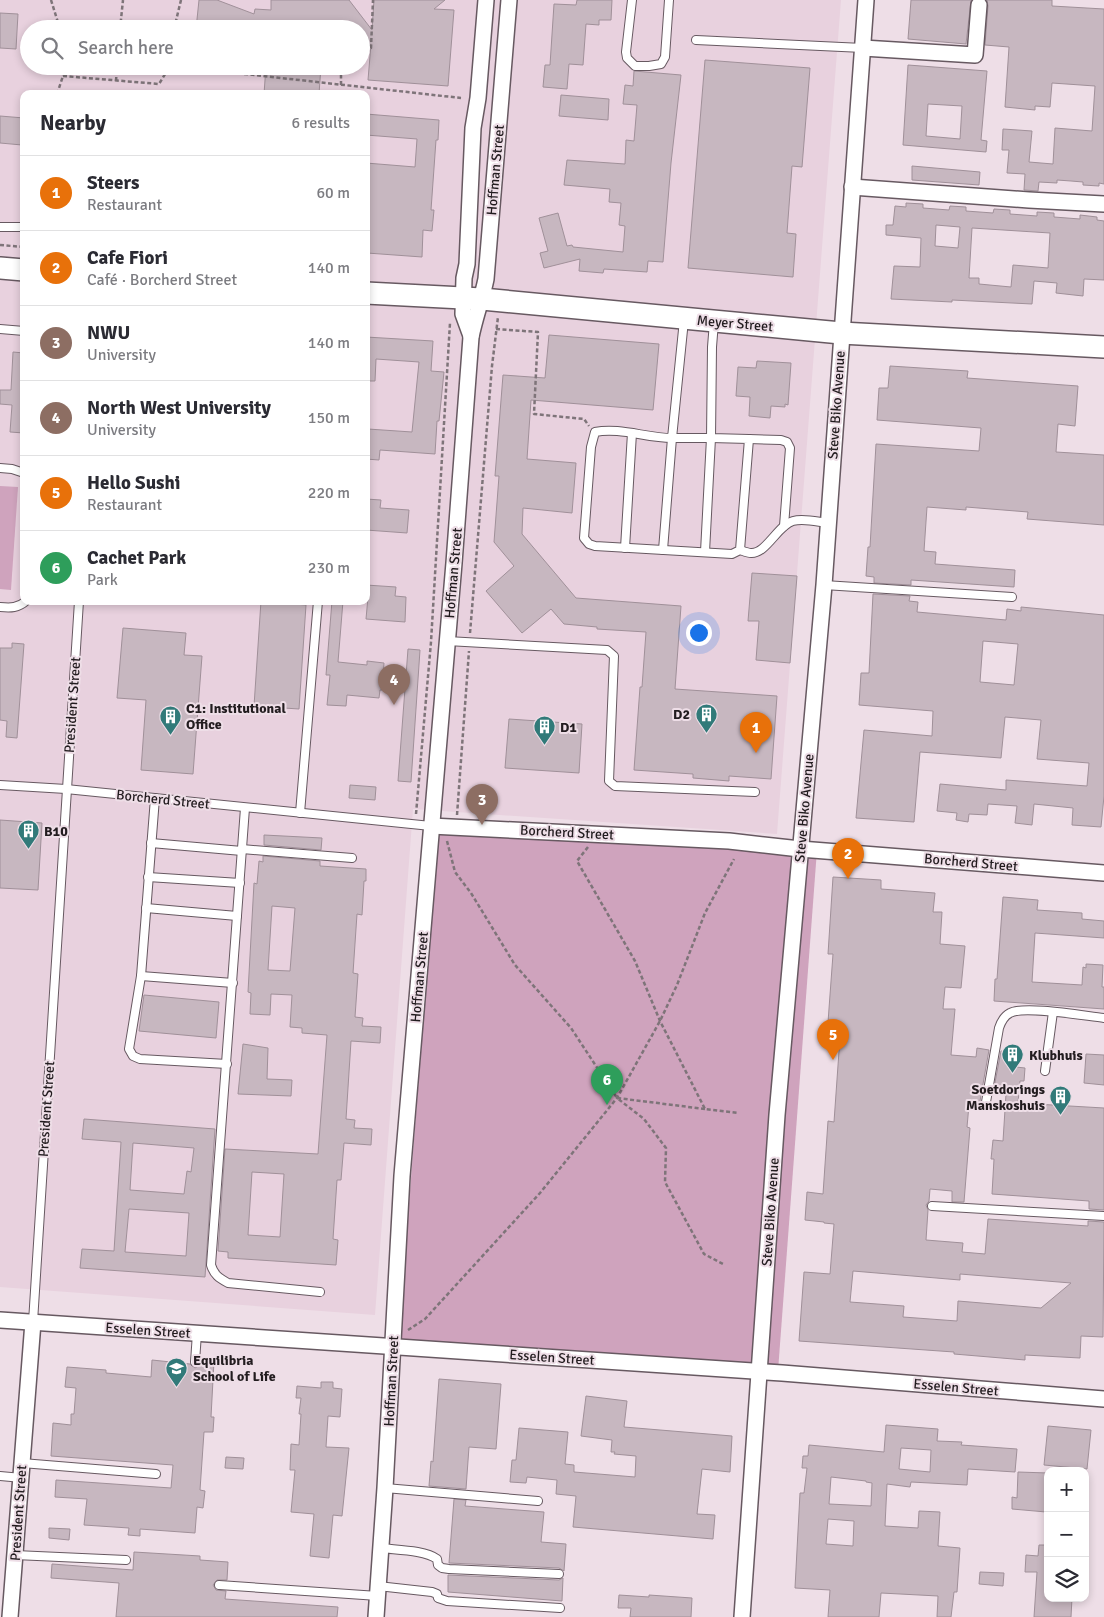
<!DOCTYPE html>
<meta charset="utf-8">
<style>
body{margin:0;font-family:Signika,sans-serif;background:#f2f2f3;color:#2b2b33}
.controls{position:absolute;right:15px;bottom:15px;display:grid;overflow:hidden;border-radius:10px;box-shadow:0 2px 8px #0003}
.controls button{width:45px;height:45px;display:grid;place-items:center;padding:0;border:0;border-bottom:1px solid #e1e1e2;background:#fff;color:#2b2b33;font:25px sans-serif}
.you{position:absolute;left:698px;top:632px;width:18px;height:18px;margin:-12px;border:4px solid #fff;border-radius:50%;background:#1a73e8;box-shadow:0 0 0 8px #1a73e833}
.badge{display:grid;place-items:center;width:32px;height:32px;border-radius:50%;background:#317a79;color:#fff;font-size:16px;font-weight:700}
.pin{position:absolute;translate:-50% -41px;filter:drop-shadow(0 1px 2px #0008)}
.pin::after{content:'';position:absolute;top:26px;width:18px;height:15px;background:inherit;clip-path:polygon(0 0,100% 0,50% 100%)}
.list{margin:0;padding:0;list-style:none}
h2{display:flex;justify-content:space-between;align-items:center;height:65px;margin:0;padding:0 20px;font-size:21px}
h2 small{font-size:16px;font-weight:400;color:#7c7c81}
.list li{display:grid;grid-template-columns:32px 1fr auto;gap:15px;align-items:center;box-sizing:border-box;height:75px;padding:0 20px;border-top:1px solid #e1e1e2}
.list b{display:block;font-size:19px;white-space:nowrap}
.list p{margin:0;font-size:16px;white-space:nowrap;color:#7c7c81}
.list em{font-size:16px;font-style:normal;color:#7c7c81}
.icon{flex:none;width:28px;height:28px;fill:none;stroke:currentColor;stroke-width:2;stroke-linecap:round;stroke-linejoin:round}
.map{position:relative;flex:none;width:1104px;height:1617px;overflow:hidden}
.search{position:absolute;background:#fff;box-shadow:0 2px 8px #0003;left:20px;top:20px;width:350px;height:55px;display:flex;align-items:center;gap:12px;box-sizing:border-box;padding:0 18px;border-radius:28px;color:#7c7c81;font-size:19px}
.panel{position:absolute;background:#fff;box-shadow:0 2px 8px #0003;left:20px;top:90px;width:350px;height:515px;border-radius:10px}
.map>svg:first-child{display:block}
.built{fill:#e8d1de;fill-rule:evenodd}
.green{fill:#cfa3bd}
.building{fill:#c7b7c0;stroke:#a09099;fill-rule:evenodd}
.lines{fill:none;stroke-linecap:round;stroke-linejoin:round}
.lane-casing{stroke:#675961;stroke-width:10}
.street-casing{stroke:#675961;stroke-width:18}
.secondary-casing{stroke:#675961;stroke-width:24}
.path{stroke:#7e7479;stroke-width:2.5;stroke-dasharray:4 2.5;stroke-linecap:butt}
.lane{stroke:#fff;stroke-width:8}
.street{stroke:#fff;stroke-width:15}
.secondary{stroke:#fff;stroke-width:21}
.labels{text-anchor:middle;stroke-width:4;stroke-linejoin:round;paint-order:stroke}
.street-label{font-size:14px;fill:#221c1f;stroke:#eedee7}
.poi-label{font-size:14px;font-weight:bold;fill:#221c1f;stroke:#eedee7;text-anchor:start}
</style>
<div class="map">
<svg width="1104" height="1617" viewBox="0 0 1104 1617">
<rect width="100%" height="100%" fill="#eedee7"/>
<path class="built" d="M0,0H841L777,834L413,809L375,1315L0,1287ZM29,29H361V66H29ZM24,94H366V601H24Z"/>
<g class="green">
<polygon points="0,486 18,487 11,590 0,589"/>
<polygon points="439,823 817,850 778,1371 398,1343"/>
</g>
<g class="building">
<polygon points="199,0 217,0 254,14 255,9 271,10 271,0 349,0 372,30 374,0 445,0 434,9 454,10 448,86 368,80 371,44 361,53 361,29 196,29"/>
<polygon points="577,0 612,0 611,20 599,20 599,25 586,24 583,65 569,64 567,89 543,87 545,65 550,65 554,4 576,5"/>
<polygon points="911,0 971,0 966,44 908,39"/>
<polygon points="987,0 1052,0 1052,6 1104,9 1104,184 1099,183 1099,186 1083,185 1083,182 1071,181 1057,180 1057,183 1039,182 1038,191 1024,190 1025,174 1007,173 1009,150 1002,150 1003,129 1032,131 1029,162 1053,164 1055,128 1092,131 1095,86 1052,83 1050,107 1035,106 1035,110 1005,107 1009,47 985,45 988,6"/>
<polygon points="0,13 18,14 16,49 0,48"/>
<polygon points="705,60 810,68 802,167 792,166 787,233 796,234 793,277 688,268"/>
<path d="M908,65L987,71L981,140L987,141L986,152L903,145ZM928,104L962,106L960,139L926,136Z"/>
<polygon points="266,66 321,66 319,94 264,94"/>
<polygon points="634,71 681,75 671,163 663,262 648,261 647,272 604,269 603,273 579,271 580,259 544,268 540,253 548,251 539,218 558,213 567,246 572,245 573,247 623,252 625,226 619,225 621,203 609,202 610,189 564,185 567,160 625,164 626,140 634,141 637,105 623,104 625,85 633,86"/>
<polygon points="561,95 609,99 608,120 559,116"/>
<polygon points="366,114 439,120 438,140 436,140 431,210 434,210 432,231 423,230 422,257 367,253 369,226 366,226 366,163 415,167 417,139 366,135"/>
<polygon points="0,116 24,118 22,145 0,143"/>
<polygon points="912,166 980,172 979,185 912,180"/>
<path d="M906,203L923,204V208L949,210L950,206L966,207V211L993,213L994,209L1010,210V214L1037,216V212L1054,213V217L1080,219V215L1097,217V220L1104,221V280L1084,279L1083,296L1056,293L1057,283L1034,281L1032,304L952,300V302L891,299L894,266L920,267L921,238L886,235V225H893L895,206L906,207ZM936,225L960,227L958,248L935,246ZM972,228L1050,233L1048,268L1013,265L1011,287L979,284V278H969Z"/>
<polygon points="549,335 659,344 653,410 531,400 527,459 576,463 572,513 523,508 522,534 576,598 681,606 675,689 777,696 771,779 729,776 729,781 693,778 693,774 634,770 640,687 642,687 646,632 597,629 597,627 564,624 551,609 522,633 486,591 514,566 494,542 499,476 495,476 503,375 545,378"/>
<polygon points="366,337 433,341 431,371 444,372 439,421 437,421 435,454 380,450 379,460 366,459 368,429 412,432 419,362 376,359 375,381 366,381"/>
<polygon points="13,352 24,353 24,433 10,432 12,405 0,404 0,390 11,390"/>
<polygon points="757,361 791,363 788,405 785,404 785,407 771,406 770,418 749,416 750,397 736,396 738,367 756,368"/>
<polygon points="890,366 968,371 967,378 1078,386 1075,426 1058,424 1056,452 1104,455 1104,525 1027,519 1028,512 966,507 966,510 927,507 924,551 936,552 935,564 1015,570 1014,587 911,580 911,585 874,583 874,577 866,576 868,547 870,547 876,444 979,451 981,428 877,420 879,388 888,388"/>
<polygon points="366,499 381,500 380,508 409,510 407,533 366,530"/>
<polygon points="752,573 797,576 790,663 756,660 759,621 748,621"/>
<polygon points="366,585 396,587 395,596 406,597 405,622 366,619 368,597 366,597"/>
<path d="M873,594L910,596L909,601L918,602L917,612L1006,620L1007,609L1021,611V607L1104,615V796L1101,827L1072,825L1073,808L1034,804L1032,825L1015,823L1017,806L988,804L987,815L969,814L968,822L956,820L957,813L937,811L940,784L1006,790V780L1087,786L1089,763L1037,759L1041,720L1005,717L1001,758L920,752L914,822L856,818L864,730L932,736L933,711L859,705L861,673H869ZM983,641L1018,644L1014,685L980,682Z"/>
<polygon points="261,601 306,605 299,709 254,706"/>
<polygon points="332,601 343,601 338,662 367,665 367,661 384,663 382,690 380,690 379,698 347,695 346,706 327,705 330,675 326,675"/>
<polygon points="123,628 186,633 184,655 202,656 193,774 141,770 146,700 117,698"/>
<polygon points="12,643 24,644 17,738 6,737 7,721 0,720 0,648 12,648"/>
<polygon points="408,649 420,650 411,782 398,781"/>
<polygon points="509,719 582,724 579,773 505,768"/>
<polygon points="350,785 376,787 375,800 349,798"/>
<polygon points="0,820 42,823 38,890 0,888"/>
<polygon points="264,835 322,838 321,850 264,845"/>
<path d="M263,856L320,861V866L366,869V881H364L362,915L357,914L353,973L358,974L355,1017L363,1018L362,1026L381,1027L380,1043L351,1041L346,1119L355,1120L354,1128L372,1129L371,1145L344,1143L341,1180H337L333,1239L338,1240L336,1265L228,1258V1252L218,1251L225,1149L318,1154L327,1035L302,1033V1028L290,1027L292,995L271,994L270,1015L250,1014L251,993L248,992L254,883L257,884L259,861L263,862ZM272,906L295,908L290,971L268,970ZM252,1172L284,1174L280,1237L248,1235Z"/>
<path d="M833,877L881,880V889L935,893L933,912H942L940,944L965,946L961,988L945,987L943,1009H955L951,1055L976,1057L977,1048L989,1050L980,1101L983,1107L969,1105L967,1127L970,1128L964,1202H952V1191L930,1189L929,1201L926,1205L928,1210L926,1240L963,1243L962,1252L985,1254L988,1219L1088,1226V1221L1104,1222L1103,1337L1081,1336L1080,1358L1025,1355V1360L954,1354V1352L799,1341L804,1272L830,1274L834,1224L824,1223V1222L805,1220L807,1192L823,1194L828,1121L834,1122L840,1037L827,1036L833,954H828ZM853,1271L960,1280V1274L1071,1283L1041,1308L958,1301L957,1321L903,1317L904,1306L850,1302Z"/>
<polygon points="1003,897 1038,900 1037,910 1082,913 1082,919 1104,921 1104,938 1035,933 1032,982 1082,985 1083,967 1086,968 1086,964 1103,965 1102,987 1104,987 1104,1009 994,1001 995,979 997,979"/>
<polygon points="144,995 219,1002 216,1038 139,1031"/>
<polygon points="243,1044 268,1048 267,1079 292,1080 291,1096 238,1094"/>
<polygon points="1001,1051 1017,1051 1016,1067 1025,1068 1024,1081 1020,1081 1018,1103 1104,1108 1104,1210 1089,1209 1089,1201 992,1194 994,1159 991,1159 993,1140 1003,1141 1006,1094 993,1093"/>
<polygon points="1086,1054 1104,1055 1104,1085 1084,1083"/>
<path d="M84,1119L215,1129L205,1277L80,1268L82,1249L114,1251L121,1142L82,1139ZM133,1143L194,1148L191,1172L187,1171L184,1194L130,1190ZM129,1209L189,1213L186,1256L125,1252Z"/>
<polygon points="152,1360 190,1364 195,1368 200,1365 203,1365 203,1360 214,1361 211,1417 214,1417 213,1432 204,1432 200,1490 205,1491 203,1508 197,1507 195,1533 140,1529 140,1536 128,1535 129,1528 84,1525 87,1499 55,1497 56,1480 171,1488 173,1465 51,1456 53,1423 71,1425 71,1414 74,1414 76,1388 65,1387 67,1367 106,1370 106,1373 151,1377"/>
<polygon points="439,1379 501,1384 496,1449 469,1447 466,1489 429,1486 431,1461 433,1462"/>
<polygon points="321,1382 333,1382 333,1388 342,1389 340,1417 328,1416 326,1447 349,1448 342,1516 333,1515 329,1558 310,1556 314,1514 291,1512 295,1470 290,1470 291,1444 299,1445 301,1414 299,1414 301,1398 296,1398 297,1386 321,1388"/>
<polygon points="586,1396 627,1401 624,1427 732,1436 730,1472 702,1469 697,1514 715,1515 713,1539 573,1527 576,1496 556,1494 557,1480 527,1477 526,1483 510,1482 512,1460 516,1460 519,1428 568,1432 565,1464 574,1465 574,1472 635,1477 636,1456 614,1454 615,1452 611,1452 612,1440 581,1436"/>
<path d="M886,1425L938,1429L937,1441L962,1442L961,1445L1017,1449L1015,1472L968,1469L967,1485L911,1482L910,1487L887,1484L885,1526L918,1528L919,1511L940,1512L938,1546L960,1548L957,1592H954L951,1617H937L938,1596L881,1593L879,1617H828L830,1590L795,1588L800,1493H804L807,1468H802L803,1456H808L809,1445L884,1452ZM901,1448L931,1450L930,1472L899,1469ZM831,1477L866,1481V1482L872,1483L871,1506L829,1504ZM828,1519L854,1521L853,1546L826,1544Z"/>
<polygon points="1048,1426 1091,1430 1087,1469 1044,1465"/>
<polygon points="226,1457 244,1458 243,1469 225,1468"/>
<polygon points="1018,1472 1048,1473 1048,1496 1046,1512 1012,1509 1012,1497 1017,1498"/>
<polygon points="454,1499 466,1500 465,1506 544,1512 541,1542 566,1544 564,1571 559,1568 449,1563"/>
<polygon points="49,1528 70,1529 69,1540 49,1538"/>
<polygon points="1039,1545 1048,1545 1048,1598 1072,1598 1071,1617 1034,1617 1037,1572 1025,1572 1026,1555 1038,1556"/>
<polygon points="134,1552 200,1556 200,1560 228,1562 227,1580 217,1580 213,1585 216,1590 226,1591 225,1599 338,1607 337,1617 116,1617 119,1583 51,1578 52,1564 133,1570"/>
<polygon points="980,1572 1004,1573 1003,1586 979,1584"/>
<polygon points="448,1575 559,1580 563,1578 562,1601 448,1592"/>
<polygon points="619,1595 649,1597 649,1595 692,1598 691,1617 630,1617 631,1608 618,1608"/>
</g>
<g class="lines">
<defs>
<g id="lane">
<polyline points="632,0 626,52 627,58 635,66 649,66 661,64 665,57 669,0"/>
<polyline points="696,40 863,48"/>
<polyline points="0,227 24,227"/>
<path d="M684,320L672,438C646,438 620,427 595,432L591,447L584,538L589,544L595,546L732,554L740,550L749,439L711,438L712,347L714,322"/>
<polyline points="0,329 24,331"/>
<polyline points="749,439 781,440 787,442 790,448 784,526"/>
<polyline points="0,468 12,469 24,473"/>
<polyline points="625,548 632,433"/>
<polyline points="663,550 672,438 711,438 705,552"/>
<path d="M740,550C743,551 748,553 751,553C766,554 778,525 793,521C804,518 818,522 828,523"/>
<polyline points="824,585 1012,597"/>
<path d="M0,607C11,608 18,608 26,601"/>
<polyline points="447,641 607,650 614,656 609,781 615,786 755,792"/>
<polyline points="0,785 66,789 431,826"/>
<polyline points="155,798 141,976 129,1049 133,1056 140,1059 227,1064"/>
<path d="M245,808L211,1265C214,1275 219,1278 228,1283L320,1292"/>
<polyline points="300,813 318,601"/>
<polyline points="151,843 242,851"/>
<polyline points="242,849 352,858"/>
<polyline points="148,877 240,883"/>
<polyline points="146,908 237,916"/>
<polyline points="141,976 233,983"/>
<polyline points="1045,1071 1053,1012"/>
<path d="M986,1102L999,1028C1001,1022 1004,1016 1010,1013C1024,1005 1085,1016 1104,1018"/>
<polyline points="932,1206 1104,1216"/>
<polyline points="33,1322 79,601"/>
<polyline points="195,1362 197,1333"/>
<polyline points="22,1463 156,1474"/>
<polyline points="0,1476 22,1478"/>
<polyline points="385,1488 538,1501"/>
<path d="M381,1548C396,1550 425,1550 437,1559L438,1565L442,1568L449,1569L559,1574"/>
<polyline points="15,1555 126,1560"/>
<polyline points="219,1585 378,1596"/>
<polyline points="378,1586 432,1592 437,1594 438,1598 447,1601 560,1608"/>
</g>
<g id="street">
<polyline points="863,48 975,55 979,5"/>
<polyline points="852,187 1029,200 1104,204"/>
<polyline points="471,336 463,314 464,278 467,264 473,128 478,98 486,0"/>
<polyline points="431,826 729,841 800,849 1104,873"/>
<polyline points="0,1320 782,1373 1104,1399"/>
<polyline points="10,1617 33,1322"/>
<path d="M376,1617L385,1488L402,1176L454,563L471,337C475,317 482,299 486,279L509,0"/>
<polyline points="742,1617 777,1115 824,585 866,0"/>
</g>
<g id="secondary">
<polyline points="0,268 24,270"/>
<polyline points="366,293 482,299 841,333 1104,347"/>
</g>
</defs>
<use href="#lane" class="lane-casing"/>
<use href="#street" class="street-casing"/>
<use href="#secondary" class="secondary-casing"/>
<g class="path">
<polyline points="51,0 60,29"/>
<polyline points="120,29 123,0"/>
<polyline points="150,29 175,23"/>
<polyline points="174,29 181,0"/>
<polyline points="361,57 371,48 373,0"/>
<polyline points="173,66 461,98"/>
<polyline points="63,69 68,66"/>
<polyline points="63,76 159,84 170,66"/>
<polyline points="116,81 117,66"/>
<polyline points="341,85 341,75 351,66"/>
<polyline points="57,94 63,76 64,66"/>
<polyline points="0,245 24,247"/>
<polyline points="496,329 538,332 534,414 584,419 589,426"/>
<polyline points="470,633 492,366 498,317"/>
<polyline points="416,814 431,642 450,323"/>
<polyline points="457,815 469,651"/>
<polyline points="447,841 455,872 471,893 515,965 571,1028 617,1098"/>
<polyline points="588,847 577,861 635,961 660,1021 705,1109 739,1113"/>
<polyline points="705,1109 617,1098 644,1119 666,1148 665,1182 704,1254 725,1265"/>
<polyline points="408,1330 425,1319 540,1193 617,1098 660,1021 677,985 705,913 734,859"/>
</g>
<use href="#lane" class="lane"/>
<use href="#street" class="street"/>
<use href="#secondary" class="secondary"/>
</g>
<defs>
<symbol id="building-pin" viewBox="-11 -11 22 30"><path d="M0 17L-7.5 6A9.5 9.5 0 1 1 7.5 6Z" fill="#317a79" stroke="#eedee7"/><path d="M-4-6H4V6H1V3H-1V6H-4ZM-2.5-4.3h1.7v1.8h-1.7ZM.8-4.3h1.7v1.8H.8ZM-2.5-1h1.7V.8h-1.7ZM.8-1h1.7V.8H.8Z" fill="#fff"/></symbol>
<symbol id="school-pin" viewBox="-11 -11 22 30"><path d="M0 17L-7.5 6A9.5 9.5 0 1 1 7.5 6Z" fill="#317a79" stroke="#eedee7"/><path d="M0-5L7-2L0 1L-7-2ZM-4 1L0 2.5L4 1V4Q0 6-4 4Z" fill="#fff"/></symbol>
</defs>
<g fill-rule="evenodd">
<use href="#building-pin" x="694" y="702" width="25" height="34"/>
<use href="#building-pin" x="158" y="704" width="25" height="34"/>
<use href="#building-pin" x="532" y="714" width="25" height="34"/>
<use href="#building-pin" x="16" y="818" width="25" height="34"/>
<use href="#building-pin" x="1000" y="1042" width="25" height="34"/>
<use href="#building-pin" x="1048" y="1084" width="25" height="34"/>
<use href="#school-pin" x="164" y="1356" width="25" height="34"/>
</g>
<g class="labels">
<g class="street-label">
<text transform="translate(495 170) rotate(-85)" y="5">Hoffman Street</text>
<text transform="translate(735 323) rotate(5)" y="5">Meyer Street</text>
<text transform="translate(836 405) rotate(-86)" y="5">Steve Biko Avenue</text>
<text transform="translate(453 573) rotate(-85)" y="5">Hoffman Street</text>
<text transform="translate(72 705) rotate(-86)" y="5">President Street</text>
<text transform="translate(163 799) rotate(6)" y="5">Borcherd Street</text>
<text transform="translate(804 808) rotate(-85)" y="5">Steve Biko Avenue</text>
<text transform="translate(567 832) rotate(3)" y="5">Borcherd Street</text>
<text transform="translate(971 862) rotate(5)" y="5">Borcherd Street</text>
<text transform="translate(419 977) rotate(-85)" y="5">Hoffman Street</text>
<text transform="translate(46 1109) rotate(-86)" y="5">President Street</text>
<text transform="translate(770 1212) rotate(-86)" y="5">Steve Biko Avenue</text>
<text transform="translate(148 1330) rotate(4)" y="5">Esselen Street</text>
<text transform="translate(552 1357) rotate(4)" y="5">Esselen Street</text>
<text transform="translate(391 1381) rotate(-87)" y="5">Hoffman Street</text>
<text transform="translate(956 1387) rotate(5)" y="5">Esselen Street</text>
<text transform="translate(18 1513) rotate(-86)" y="5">President Street</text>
</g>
<g class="poi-label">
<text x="186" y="713">C1: Institutional<tspan x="186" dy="16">Office</tspan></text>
<text x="690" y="719" text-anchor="end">D2</text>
<text x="560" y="732">D1</text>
<text x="44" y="836">B10</text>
<text x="1029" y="1060">Klubhuis</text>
<text x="1045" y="1094" text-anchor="end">Soetdorings<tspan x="1045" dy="16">Manskoshuis</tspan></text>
<text x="193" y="1365">Equilibria<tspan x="193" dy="16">School of Life</tspan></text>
</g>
</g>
</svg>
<div class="controls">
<button>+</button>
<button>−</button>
<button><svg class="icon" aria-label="layers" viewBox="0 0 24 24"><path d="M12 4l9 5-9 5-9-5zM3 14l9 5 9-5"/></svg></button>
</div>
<div class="you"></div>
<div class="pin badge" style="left:756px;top:753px;background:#e8710a">1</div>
<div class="pin badge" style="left:848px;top:879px;background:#e8710a">2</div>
<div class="pin badge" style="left:482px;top:825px;background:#8d6e63">3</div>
<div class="pin badge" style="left:394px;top:705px;background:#8d6e63">4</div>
<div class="pin badge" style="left:833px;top:1060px;background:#e8710a">5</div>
<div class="pin badge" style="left:607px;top:1105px;background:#2e9e5b">6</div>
<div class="search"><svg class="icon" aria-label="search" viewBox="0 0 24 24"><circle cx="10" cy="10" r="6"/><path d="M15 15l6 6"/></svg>Search here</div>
<section class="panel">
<h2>Nearby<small>6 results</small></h2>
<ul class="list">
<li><span class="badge" style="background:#e8710a">1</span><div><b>Steers</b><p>Restaurant</p></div><em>60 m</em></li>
<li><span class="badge" style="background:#e8710a">2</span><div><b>Cafe Fiori</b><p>Café · Borcherd Street</p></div><em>140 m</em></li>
<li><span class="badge" style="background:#8d6e63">3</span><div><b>NWU</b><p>University</p></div><em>140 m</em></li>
<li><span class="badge" style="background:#8d6e63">4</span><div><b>North West University</b><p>University</p></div><em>150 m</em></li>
<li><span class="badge" style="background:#e8710a">5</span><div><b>Hello Sushi</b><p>Restaurant</p></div><em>220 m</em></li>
<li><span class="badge" style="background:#2e9e5b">6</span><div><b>Cachet Park</b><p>Park</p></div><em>230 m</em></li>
</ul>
</section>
</div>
